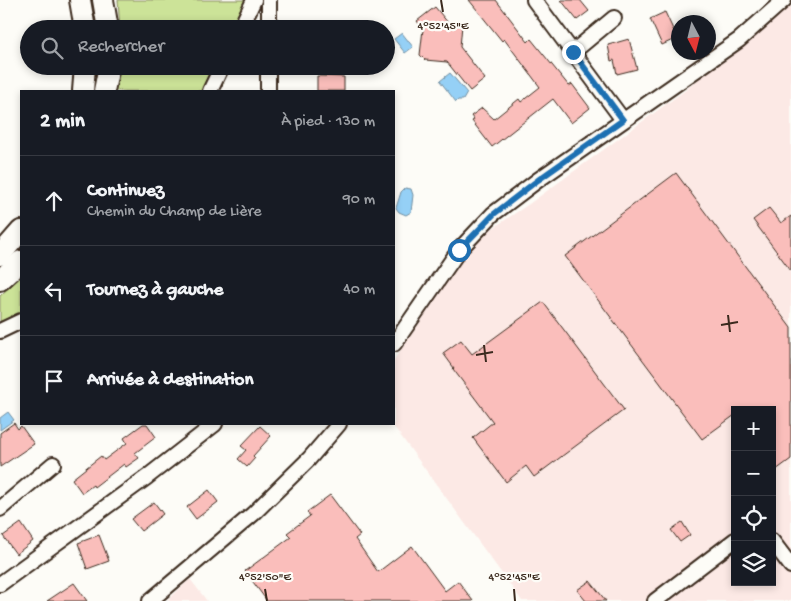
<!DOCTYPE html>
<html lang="fr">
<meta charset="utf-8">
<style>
body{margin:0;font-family:"Gochi Hand",sans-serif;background:#242831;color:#f1f3f6}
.controls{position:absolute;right:15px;bottom:15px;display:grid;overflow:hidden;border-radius:0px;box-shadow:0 2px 8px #0003}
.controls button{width:45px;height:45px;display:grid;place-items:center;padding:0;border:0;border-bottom:1px solid #363941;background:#171b24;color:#f1f3f6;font:25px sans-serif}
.compass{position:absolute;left:671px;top:15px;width:45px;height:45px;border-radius:50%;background:#171b24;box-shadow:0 2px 8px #0003;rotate:173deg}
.stop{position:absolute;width:15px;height:15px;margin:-11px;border:4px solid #1f6fb2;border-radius:50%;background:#fff}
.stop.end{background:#1f6fb2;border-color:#fff;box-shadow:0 1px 5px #0008}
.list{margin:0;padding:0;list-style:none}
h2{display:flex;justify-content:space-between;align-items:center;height:65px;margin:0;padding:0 20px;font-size:21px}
h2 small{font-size:16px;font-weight:400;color:#9ea1a6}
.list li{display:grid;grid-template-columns:32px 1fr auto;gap:15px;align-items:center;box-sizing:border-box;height:90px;padding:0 20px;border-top:1px solid #363941}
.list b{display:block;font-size:19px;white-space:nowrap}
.list p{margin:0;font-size:16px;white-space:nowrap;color:#9ea1a6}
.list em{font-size:16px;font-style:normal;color:#9ea1a6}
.icon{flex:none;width:28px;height:28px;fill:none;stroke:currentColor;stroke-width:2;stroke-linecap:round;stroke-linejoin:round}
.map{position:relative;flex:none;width:791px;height:601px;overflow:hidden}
.search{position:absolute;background:#171b24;box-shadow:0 2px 8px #0003;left:20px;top:20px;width:375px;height:55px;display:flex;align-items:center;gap:12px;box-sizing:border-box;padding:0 18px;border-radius:28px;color:#9ea1a6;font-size:19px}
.panel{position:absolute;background:#171b24;box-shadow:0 2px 8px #0003;left:20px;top:90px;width:375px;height:335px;border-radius:0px}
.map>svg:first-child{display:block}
.built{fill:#fce9e5;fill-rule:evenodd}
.green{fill:#cce398;stroke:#84865b}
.water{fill:#95d0f6;stroke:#718ea0}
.building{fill:#fabebb;stroke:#3b2a1e}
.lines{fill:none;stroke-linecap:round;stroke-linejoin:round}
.street-casing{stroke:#3b2a1e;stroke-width:18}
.secondary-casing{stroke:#3b2a1e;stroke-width:24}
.street{stroke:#fdfcf7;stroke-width:14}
.secondary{stroke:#fdfcf7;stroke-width:20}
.route{stroke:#1f6fb2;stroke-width:6}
.ticks{fill:none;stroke:#3b2a1e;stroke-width:2}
.ticks-label{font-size:12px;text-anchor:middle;fill:#3b2a1e;stroke:#fdfcf7;stroke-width:4.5;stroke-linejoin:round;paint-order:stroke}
</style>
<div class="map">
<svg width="791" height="601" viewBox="0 0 791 601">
<rect width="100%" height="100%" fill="#fdfcf7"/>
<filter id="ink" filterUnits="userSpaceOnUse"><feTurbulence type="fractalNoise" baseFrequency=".02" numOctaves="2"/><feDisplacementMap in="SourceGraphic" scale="10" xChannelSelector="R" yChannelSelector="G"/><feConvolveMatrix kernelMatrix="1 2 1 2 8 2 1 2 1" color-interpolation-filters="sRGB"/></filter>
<g filter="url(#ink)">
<g class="built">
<path d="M787,0H791V601H522L392,424H394V360L456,268L484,234L529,204L687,89ZM735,410H772V582H735Z"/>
<polygon points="190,579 207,601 167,601"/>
</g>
<g class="green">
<polygon points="118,0 246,0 231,29 120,29"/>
<polygon points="119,66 213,66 201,91 114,91"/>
<polygon points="21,276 21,314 0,324 0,296"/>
</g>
<g class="water">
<polygon points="402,33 413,47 405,53 394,39"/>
<polygon points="450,73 467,93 463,100 458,100 456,102 440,81"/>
<polygon points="405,188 411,189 413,195 411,212 406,215 399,212 396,208 401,192"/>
<polygon points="8,412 14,420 0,430 0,418"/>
</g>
<g class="building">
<polygon points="469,0 496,0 528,42 531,39 569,86 572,84 590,108 571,123 553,99 492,147 472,121 474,120 471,116 482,108 494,119 519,99 521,102 540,87 504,39 502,41"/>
<polygon points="561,0 580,0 589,11 577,20"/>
<polygon points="435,7 449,24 462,25 460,47 485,79 470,91 447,62 425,60 420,55 423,29 417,21"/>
<polygon points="665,12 677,38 662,45 650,19"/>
<polygon points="629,39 637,69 617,74 614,60 611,61 608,45"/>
<polygon points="317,76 344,77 344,91 317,91"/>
<polygon points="676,173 791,328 791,459 772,473 772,410 735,410 735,415 702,439 565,256"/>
<polygon points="769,208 781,223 791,216 791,271 753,220"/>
<polygon points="543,302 624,410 534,477 526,466 506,482 473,438 493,422 453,369 454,368 443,353 461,340 472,354"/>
<polygon points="14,423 18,429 21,426 34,444 0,467 0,433"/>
<polygon points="143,424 147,424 156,437 135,453 139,458 126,467 124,464 94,487 93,485 82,493 72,479 101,456 104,460 127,443 124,438"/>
<polygon points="260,426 271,436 253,456 255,458 247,467 238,459 246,450 241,446"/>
<polygon points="209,490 218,502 196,519 187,507"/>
<polygon points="330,495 360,535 355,539 378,572 412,546 445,591 458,581 473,601 267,601 245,571 291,537 287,533 310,516 307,512"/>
<polygon points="154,502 163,514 141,531 131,519"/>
<polygon points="682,522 690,535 680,542 671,530"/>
<polygon points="21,523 33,541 16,554 3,536"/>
<polygon points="99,535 109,561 87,569 78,543"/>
<polygon points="590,581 606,601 586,601 577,590"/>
<polygon points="74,583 87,601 47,601"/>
</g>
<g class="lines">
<defs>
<g id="street">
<polyline points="534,0 623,120"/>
<polyline points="240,29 254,0"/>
<polyline points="269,29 269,0"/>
<polyline points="573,52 614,18"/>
<polyline points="210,91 222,66"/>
<polyline points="268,91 268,66"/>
<polyline points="0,331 21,321"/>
<polyline points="394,344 459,250 493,214 538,180 739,40 784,0"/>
<polyline points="0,509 53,464"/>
<polyline points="772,541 791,566"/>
<polyline points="0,584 147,477 215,424"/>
<polyline points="150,601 253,514 309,459 339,424"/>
<polyline points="655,601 735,540"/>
</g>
<g id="secondary">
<polyline points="80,0 85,29"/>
<polyline points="103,0 108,29"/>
<polyline points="83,91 85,66"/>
<polyline points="104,91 109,66"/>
<polyline points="0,255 21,231"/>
<polyline points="0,280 21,261"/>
</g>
</defs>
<use href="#street" class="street-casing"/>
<use href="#secondary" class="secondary-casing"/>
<use href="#street" class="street"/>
<use href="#secondary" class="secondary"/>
</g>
</g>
<g class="lines" filter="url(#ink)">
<polyline class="route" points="459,250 494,214 538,180 623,120 573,52"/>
</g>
<path class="ticks" d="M441,0L443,12M728,315L730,332M721,325L738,322M484,345L486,362M476,355L493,352M265,589L267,601M514,589L515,601"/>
<g class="ticks-label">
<text x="443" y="29">4°52'45"E</text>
<text x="265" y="580">4°52'50"E</text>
<text x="514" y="580">4°52'45"E</text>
</g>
</svg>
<div class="controls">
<button>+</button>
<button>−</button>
<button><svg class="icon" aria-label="locate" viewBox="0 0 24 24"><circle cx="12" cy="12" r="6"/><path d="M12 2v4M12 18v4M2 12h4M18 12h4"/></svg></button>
<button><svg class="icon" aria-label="layers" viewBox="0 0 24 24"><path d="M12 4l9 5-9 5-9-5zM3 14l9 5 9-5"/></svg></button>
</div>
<svg class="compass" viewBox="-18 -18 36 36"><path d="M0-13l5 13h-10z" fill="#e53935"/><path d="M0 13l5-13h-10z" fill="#9ea1a6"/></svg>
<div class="stop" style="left:459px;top:250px"></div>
<div class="stop end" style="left:573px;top:52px"></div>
<div class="search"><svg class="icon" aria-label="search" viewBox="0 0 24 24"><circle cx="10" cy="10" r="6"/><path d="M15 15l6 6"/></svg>Rechercher</div>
<section class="panel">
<h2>2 min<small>À pied · 130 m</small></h2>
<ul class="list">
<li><svg class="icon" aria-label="ahead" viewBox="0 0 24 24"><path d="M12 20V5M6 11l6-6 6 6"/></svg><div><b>Continuez</b><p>Chemin du Champ de Lière</p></div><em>90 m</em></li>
<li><svg class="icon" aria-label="left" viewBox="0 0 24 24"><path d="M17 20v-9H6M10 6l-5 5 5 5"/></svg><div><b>Tournez à gauche</b></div><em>40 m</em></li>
<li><svg class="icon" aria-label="arrive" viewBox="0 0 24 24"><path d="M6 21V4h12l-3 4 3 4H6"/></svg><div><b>Arrivée à destination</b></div></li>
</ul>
</section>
</div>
